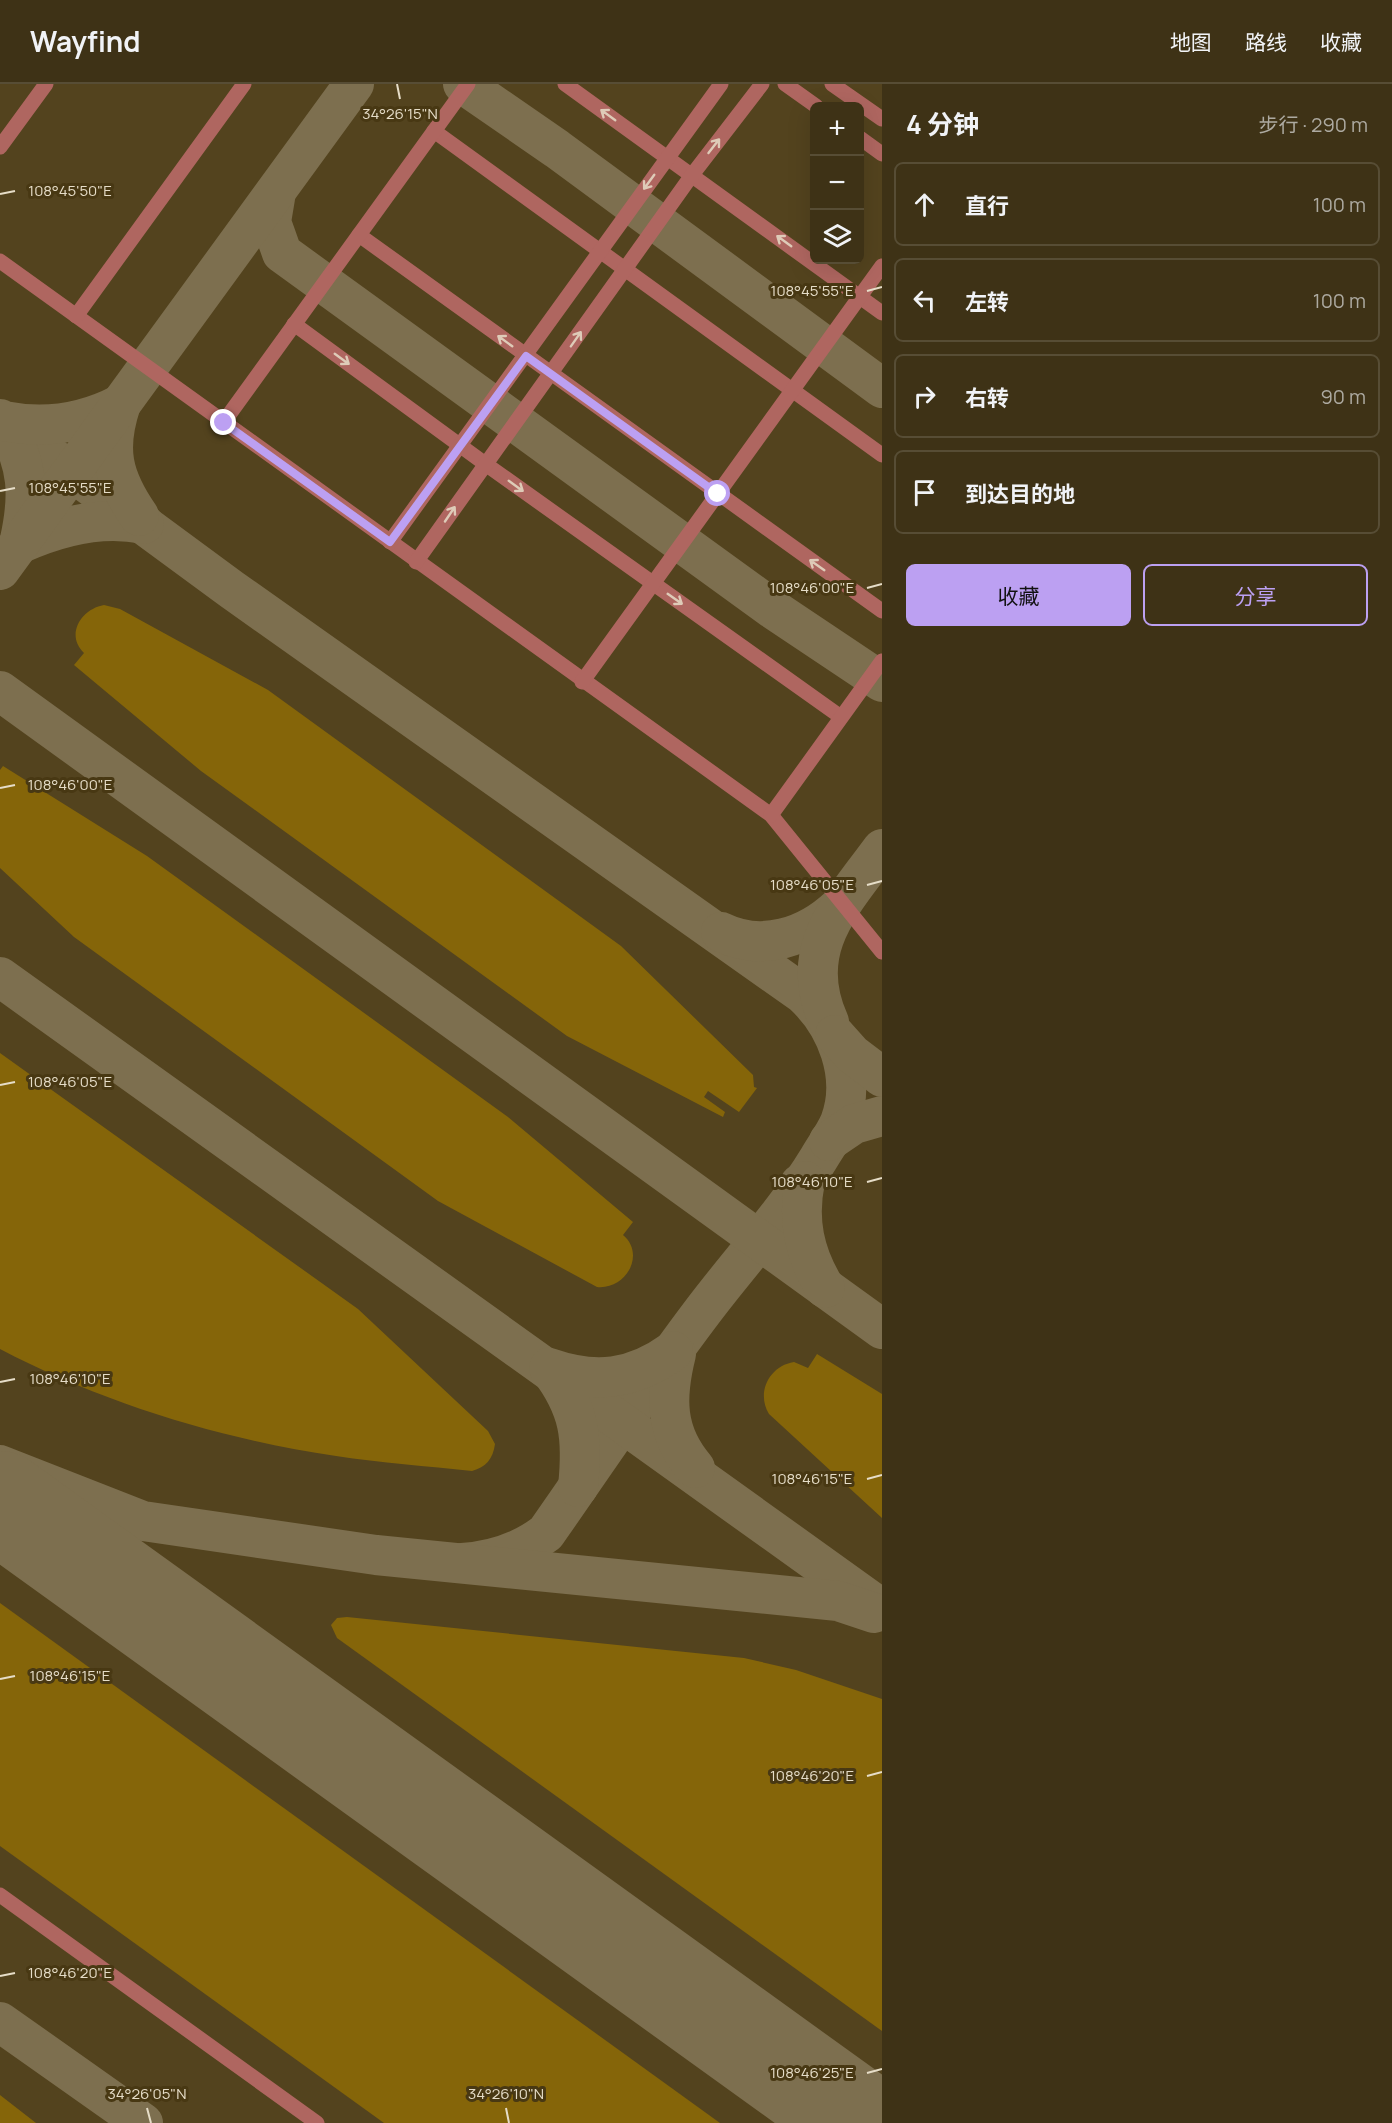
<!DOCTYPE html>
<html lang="zh">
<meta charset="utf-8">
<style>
body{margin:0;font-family:Manrope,"Noto Sans SC",sans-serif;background:#493e23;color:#f1f3f6}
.controls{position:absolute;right:18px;top:18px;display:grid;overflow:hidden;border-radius:9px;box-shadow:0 6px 24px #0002}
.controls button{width:54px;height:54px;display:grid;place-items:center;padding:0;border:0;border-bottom:2px solid #574d35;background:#3e3216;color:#f1f3f6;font:30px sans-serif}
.stop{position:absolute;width:18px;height:18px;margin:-14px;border:4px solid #bca0f2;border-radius:50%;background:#fff}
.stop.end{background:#bca0f2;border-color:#fff;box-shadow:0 2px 6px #0008}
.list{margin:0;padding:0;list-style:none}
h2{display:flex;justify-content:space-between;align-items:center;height:78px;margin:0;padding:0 24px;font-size:26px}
h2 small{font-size:20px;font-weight:400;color:#adaaa1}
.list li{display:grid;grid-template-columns:39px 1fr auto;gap:18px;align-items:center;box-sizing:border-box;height:84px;margin:0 12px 12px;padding:0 12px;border:2px solid #574d35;border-radius:9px}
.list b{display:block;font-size:22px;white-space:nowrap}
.list em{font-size:20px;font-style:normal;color:#adaaa1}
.actions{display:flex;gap:12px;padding:18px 24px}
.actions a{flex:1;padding:14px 0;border:2px solid #bca0f2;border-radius:9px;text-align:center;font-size:21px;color:#bca0f2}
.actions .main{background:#bca0f2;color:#111}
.icon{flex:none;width:33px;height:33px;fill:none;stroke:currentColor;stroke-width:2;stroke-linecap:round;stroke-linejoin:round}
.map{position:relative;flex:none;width:882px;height:2039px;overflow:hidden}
header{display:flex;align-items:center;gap:36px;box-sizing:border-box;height:84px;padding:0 30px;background:#3e3216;border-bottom:2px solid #574d35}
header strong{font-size:28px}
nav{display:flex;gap:33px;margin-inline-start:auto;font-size:21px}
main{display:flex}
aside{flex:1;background:#3e3216}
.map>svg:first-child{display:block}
.green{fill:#856509}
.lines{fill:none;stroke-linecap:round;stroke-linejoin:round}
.taxiway{stroke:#7d6f4f;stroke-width:40}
.runway{stroke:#7d6f4f;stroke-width:102}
.minor{stroke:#af6660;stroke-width:15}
.oneway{stroke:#decbb8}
.route{stroke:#bca0f2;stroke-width:8}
.ticks{fill:none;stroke:#e6ddc8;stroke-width:2}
.ticks-label{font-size:15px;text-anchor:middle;fill:#e6ddc8;stroke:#483813;stroke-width:6;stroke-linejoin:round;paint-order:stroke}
</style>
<header>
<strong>Wayfind</strong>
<nav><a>地图</a><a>路线</a><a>收藏</a></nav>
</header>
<main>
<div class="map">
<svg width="882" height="2039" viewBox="0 0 882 2039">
<rect width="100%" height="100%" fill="#53431e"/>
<g class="green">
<path d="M104,521L120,525L268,606L621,862L753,991L754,1003L757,1004L739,1028L708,1007L704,1013L725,1028L723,1033L567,952L201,687L74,581L84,569C65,551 81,525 104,521Z"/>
<path d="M3,682L147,772L508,1033L633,1138L623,1151C646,1170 626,1206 597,1203L438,1117L74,853L0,784V686Z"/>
<path d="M0,969L358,1225L488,1347L495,1360C493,1375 486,1383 472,1387C427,1382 381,1379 336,1372C221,1355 103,1319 0,1265Z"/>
<path d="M817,1270L882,1310V1434L769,1330C756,1309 769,1282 794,1278L808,1284Z"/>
<polygon points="0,1519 720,2039 384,2039 0,1762"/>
<polygon points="347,1533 744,1574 796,1586 882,1615 882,1947 337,1554 331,1541 337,1534"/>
<polygon points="0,2011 36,2039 0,2039"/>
</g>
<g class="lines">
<g class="taxiway">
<polyline points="463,0 557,65 882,304"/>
<polyline points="276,108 271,138 282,169 773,525 882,598"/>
<path d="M0,335L231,505L803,910C837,941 857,993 840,1038C835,1050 826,1062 819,1074C788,1125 746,1171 709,1219C652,1293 600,1372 546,1449C521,1468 493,1477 462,1479"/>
<path d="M3,337C29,380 30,412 19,460C59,442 101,431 144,440"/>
<path d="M3,337C44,345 85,339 121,320C106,365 112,393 139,432"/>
<polyline points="0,486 354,0"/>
<polyline points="0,607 882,1245"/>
<path d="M721,848C762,868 807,853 839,823"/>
<polyline points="0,893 882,1525"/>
<path d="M829,938C796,865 841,821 882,765"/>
<polyline points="835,951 852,970 882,993"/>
<polyline points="829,1057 854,1040 882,1032"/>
<path d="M800,1100L805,1097C797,1136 804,1170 825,1204"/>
<path d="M676,1270C665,1314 665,1349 695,1384"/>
<polyline points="0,1381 143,1437 376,1471 838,1517 874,1529"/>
<path d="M578,1403C583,1354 580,1325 549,1284C595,1300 633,1296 673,1267"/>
<polyline points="0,1938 143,2039"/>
</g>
<polyline class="runway" points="0,1418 862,2039"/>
<g class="minor">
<polyline points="565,0 882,229"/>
<polyline points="785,0 816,22"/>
<polyline points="832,0 882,35"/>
<polyline points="434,47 882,371"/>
<polyline points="860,54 882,70"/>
<polyline points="0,63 46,0"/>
<polyline points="359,151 882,527"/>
<polyline points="0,177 771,731 882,868"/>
<polyline points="76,232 244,0"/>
<polyline points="294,240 484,379 841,633"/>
<polyline points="223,339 468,0"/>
<polyline points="390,458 721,0"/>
<polyline points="416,478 692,91 762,0"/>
<polyline points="582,598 882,182"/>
<polyline points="771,731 882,577"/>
<polyline points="0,1811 317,2039"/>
</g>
</g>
<defs><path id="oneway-shaft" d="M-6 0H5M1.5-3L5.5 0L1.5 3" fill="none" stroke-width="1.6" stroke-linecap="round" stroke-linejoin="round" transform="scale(1.5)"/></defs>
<g class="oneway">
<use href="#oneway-shaft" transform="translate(608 31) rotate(-144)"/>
<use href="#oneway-shaft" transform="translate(714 62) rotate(-52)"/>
<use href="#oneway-shaft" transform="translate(649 98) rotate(126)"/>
<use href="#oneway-shaft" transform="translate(784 157) rotate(-144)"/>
<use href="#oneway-shaft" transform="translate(576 255) rotate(-55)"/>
<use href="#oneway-shaft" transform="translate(505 257) rotate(-144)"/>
<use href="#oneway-shaft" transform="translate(342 275) rotate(36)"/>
<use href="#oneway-shaft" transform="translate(516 402) rotate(36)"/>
<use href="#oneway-shaft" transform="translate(450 430) rotate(-56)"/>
<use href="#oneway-shaft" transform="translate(817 481) rotate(-145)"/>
<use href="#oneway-shaft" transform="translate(675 515) rotate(35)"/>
</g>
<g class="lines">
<polyline class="route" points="224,339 390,458 526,272 718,410"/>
</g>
<path class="ticks" d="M397,0L400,15M0,110L15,107M867,207L882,203M0,407L15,404M867,504L882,500M0,704L15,701M867,801L882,797M0,1001L15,998M867,1098L882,1094M0,1298L15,1295M867,1395L882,1391M0,1595L15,1592M867,1692L882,1688M0,1892L15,1889M867,1989L882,1985M147,2024L151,2039M506,2024L509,2039"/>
<g class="ticks-label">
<text x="400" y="35">34°26'15"N</text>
<text x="70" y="112">108°45'50"E</text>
<text x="812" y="212">108°45'55"E</text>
<text x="70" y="409">108°45'55"E</text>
<text x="812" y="509">108°46'00"E</text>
<text x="70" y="706">108°46'00"E</text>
<text x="812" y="806">108°46'05"E</text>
<text x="70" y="1003">108°46'05"E</text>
<text x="812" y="1103">108°46'10"E</text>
<text x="70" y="1300">108°46'10"E</text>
<text x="812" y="1400">108°46'15"E</text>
<text x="70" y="1597">108°46'15"E</text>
<text x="812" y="1697">108°46'20"E</text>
<text x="70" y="1894">108°46'20"E</text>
<text x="812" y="1994">108°46'25"E</text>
<text x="147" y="2015">34°26'05"N</text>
<text x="506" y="2015">34°26'10"N</text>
</g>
</svg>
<div class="controls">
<button>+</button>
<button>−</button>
<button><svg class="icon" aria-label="layers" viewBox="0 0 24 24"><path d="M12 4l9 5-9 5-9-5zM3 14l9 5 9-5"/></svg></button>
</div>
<div class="stop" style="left:718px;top:410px"></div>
<div class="stop end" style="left:224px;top:339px"></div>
</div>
<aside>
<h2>4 分钟<small>步行 · 290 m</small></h2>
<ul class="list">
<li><svg class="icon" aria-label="ahead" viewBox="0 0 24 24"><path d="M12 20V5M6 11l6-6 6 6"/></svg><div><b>直行</b></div><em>100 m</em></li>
<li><svg class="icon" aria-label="left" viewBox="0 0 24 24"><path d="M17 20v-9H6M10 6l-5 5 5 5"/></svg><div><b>左转</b></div><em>100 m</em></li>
<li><svg class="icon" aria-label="right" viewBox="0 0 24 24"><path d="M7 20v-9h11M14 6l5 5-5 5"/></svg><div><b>右转</b></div><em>90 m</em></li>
<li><svg class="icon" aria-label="arrive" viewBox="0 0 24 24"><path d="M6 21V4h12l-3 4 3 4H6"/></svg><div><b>到达目的地</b></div></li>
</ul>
<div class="actions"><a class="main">收藏</a><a>分享</a></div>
</aside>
</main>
